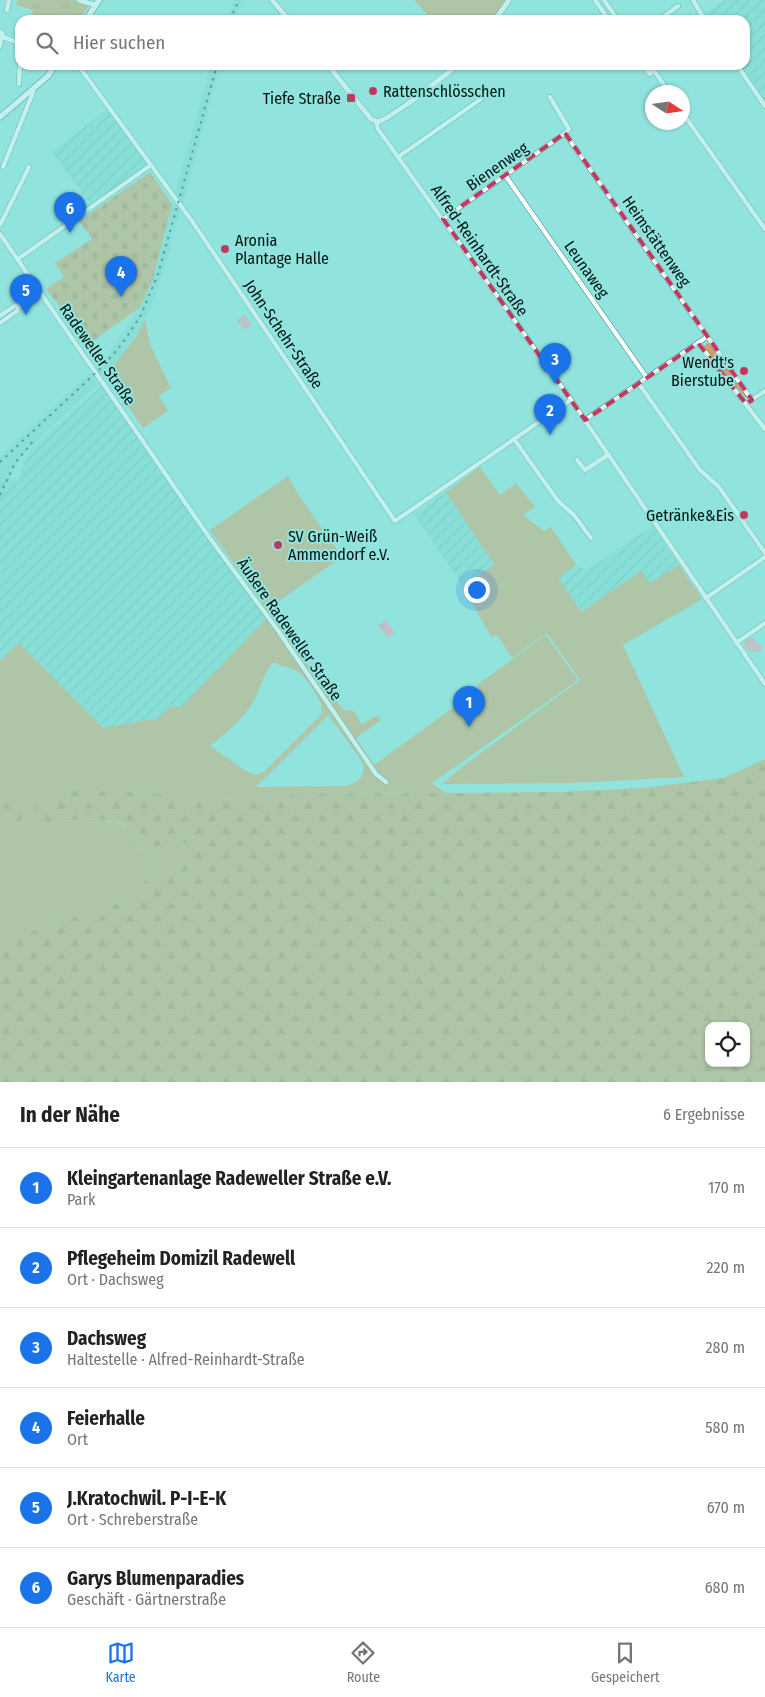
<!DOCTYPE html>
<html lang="de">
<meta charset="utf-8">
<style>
body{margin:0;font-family:"Fira Sans Condensed",sans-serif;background:#f6f6f6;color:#222}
.controls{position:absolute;right:15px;bottom:15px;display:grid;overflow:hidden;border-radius:10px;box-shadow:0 1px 4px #0004}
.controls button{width:45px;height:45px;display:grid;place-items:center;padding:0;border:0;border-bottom:1px solid #e0e0e0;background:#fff;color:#222;font:25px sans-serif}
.compass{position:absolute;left:645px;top:85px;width:45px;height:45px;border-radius:50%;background:#fff;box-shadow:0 1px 4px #0004;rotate:102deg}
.you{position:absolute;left:476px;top:589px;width:18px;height:18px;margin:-12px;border:4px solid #fff;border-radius:50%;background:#1a73e8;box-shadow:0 0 0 8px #1a73e833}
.badge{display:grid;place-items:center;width:32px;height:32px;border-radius:50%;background:#1a73e8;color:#fff;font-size:16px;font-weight:700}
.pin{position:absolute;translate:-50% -41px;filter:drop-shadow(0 1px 2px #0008)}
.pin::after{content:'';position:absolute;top:26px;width:18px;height:15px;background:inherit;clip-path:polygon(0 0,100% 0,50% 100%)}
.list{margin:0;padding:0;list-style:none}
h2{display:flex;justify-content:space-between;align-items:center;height:65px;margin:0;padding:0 20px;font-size:21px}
h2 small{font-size:16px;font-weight:400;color:#767676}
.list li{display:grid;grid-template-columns:32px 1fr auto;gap:15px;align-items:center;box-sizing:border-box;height:80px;padding:0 20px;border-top:1px solid #e0e0e0}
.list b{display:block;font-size:19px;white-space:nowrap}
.list p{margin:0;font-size:16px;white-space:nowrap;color:#767676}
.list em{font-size:16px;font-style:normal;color:#767676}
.icon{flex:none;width:28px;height:28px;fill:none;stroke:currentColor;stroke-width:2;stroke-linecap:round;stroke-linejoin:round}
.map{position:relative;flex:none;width:765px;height:1082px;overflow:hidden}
.search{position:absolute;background:#fff;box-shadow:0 1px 4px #0004;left:15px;right:15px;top:15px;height:55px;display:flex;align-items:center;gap:12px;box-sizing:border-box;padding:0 18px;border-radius:15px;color:#767676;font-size:19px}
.sheet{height:545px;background:#fff}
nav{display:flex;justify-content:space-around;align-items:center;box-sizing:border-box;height:70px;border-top:1px solid #e0e0e0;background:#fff;font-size:14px;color:#767676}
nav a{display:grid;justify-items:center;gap:2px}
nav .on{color:#1a73e8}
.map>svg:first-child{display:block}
.built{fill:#7adad1}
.industrial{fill:url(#industrial-furrows)}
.green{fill:#d29f67;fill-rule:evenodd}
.forest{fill:url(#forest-firs);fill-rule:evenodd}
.cemetery{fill:url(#cemetery-stones)}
.park{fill:url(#park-tufts)}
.water{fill:url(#water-ripples)}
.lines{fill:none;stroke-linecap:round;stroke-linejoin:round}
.minor-casing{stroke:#2e857f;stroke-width:5.5}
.tertiary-casing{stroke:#2e857f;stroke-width:6}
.secondary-casing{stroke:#2e857f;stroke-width:7}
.minor{stroke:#fff;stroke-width:4.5}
.tertiary{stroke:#fff;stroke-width:5}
.secondary{stroke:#fff;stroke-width:5.5}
.rail{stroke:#224542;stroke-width:2;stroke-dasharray:2.5 5;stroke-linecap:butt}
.marked{fill:none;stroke:#c5365f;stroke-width:4;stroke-dasharray:10 6;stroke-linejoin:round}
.poi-dot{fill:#c5365f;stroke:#91e4dd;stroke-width:2}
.labels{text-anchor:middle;stroke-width:4;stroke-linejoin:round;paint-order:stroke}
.poi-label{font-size:16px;fill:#001412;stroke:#91e4dd;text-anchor:start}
.street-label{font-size:16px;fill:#001412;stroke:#91e4dd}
</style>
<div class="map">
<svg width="765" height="1082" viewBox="0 0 765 1082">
<defs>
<pattern id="industrial-furrows" width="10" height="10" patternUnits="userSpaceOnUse" patternTransform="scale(1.25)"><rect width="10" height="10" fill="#7adad1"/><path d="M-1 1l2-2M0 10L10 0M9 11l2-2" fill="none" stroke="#68bab2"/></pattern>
<pattern id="forest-firs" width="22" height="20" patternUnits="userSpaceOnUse" patternTransform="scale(1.25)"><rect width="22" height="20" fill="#d29f67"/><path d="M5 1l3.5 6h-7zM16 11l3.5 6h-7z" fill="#b28858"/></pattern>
<pattern id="cemetery-stones" width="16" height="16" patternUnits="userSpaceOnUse" patternTransform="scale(1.25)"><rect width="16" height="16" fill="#d29f67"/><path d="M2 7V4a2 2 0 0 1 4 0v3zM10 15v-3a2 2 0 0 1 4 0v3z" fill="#b28858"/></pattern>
<pattern id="park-tufts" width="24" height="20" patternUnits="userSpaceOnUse" patternTransform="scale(1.25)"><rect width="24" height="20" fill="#d29f67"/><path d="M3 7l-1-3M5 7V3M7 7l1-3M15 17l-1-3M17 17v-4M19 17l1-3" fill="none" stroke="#b28858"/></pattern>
<pattern id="water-ripples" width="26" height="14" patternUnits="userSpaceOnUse" patternTransform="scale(1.25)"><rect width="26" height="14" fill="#f09baa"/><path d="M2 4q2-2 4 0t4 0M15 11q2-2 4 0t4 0" fill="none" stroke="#cc8591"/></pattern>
</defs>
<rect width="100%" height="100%" fill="#91e4dd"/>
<g class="built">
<polygon points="234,0 244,0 233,20 226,20"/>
<polygon points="211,65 220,65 183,204 181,202 179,211 180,214 163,274 156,295 145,320 121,357 104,375 102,373 95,379 98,384 27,450 19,460 10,478 0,475 0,456 90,373 91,374 99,367 97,365 109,354 139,308 152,282 172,204 175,206 178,195 175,192"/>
</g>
<g class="industrial">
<polygon points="725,0 765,0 765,105 738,65 745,65 745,20 708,20 704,14"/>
<polygon points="109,107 151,165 93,207 52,153"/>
<polygon points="103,385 268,618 181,708 171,707 159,718 103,728 19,643 0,661 0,476 1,475 18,482 28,452"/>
<polygon points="446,492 494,564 463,586 414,514"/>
<polygon points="653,526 679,565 650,583 641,572 581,612 558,577 576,565 586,570"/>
</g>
<g class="green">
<polygon points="414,0 507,0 493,20 432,20"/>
<polygon points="145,320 150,344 171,388 159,396 168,411 143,428 106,375 135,338"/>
<polygon points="707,343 712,346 747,397 745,397 705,350 704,347"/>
<polygon points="480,467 500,495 516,483 535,507 523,515 544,531 551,527 576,565 558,577 581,612 641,571 650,583 679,565 702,599 623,645 684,777 573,783 442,784 458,770 580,680 547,633 512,658 498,636 496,635 491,637 463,586 494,564 446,492"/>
<path d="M288,476L298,494L342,557L269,608L312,671L315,669L343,710L354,711L362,725L374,717L379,716L381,720L356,738L374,765L479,689L477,685L546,635L578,680L432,783L446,793L308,794L206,800H190L152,793L105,791L68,787L71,800C55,803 38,802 27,815L33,823C50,822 110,815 122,825C130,831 130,840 134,848L161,849L182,842L187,845L192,857L185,864L149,877L143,883L140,890L133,897L122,900L108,909L78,915L40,927L22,937L0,956V833L7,825L17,804L8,800L0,787V661L19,643L103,728L159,718L171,706L181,707L267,618L263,612L266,609L210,530ZM274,662C280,667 285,666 292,669C306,673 314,692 321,703L322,713L318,718L265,771L256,775L246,771L210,746C225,733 241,722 252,704C260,691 262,674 274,662ZM327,716H329L359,757L364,767C364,778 356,783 346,786L256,787Z"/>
</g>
<g class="forest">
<path d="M765,759V1082H0V956L22,937L40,927L78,915L108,909L122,900L133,897L140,890L143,883L149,877L185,864L192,857L187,845L182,842L161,849L134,848C130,840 130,831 122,824C110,815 50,822 33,823L27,821C27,802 56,803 70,800L59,796V789L68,787L105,791L152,793L190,800H206L308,794L559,792L642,788L724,778ZM709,1026H746V1063H709Z"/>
<polygon points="10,783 11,787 7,798 22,807 25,811 19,823 13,826 7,825 0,833 0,787 1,788"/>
</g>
<polygon class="cemetery" points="150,172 172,204 152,282 139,308 89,344 46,289 64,277 55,263 92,239 79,221"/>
<polygon class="park" points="18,0 73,0 89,6 79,20 30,20 33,10 16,5"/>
<g class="water">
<polygon points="245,315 252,325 244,330 237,320"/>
<polygon points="386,620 395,633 387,638 378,625"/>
<polygon points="753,638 762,648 760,652 749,651 744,645 745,640"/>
</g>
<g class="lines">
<defs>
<g id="minor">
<polyline points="79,0 95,5"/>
<polyline points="595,0 609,20"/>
<polyline points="604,0 618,20"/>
<polyline points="693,0 705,20"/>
<polyline points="7,10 9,0"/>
<polyline points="659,20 678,6"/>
<polyline points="0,32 5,38 20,43"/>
<polyline points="0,46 2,33"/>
<polyline points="78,65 194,224 395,521 571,400"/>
<polyline points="643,65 650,74 654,71"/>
<polyline points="650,65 669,92"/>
<polyline points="737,65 765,106"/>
<polyline points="19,84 20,63"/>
<polyline points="550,97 569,129 565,133 752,400"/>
<polyline points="682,112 765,229"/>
<polyline points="376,121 378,129 571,400 765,684"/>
<polyline points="398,157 481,99"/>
<polyline points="3,167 32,95 33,90"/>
<polyline points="505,175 647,378"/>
<polyline points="443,219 565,133"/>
<polyline points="0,225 29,167"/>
<polyline points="0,234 209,537 279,632 376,774 386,782"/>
<polyline points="18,259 151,165"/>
<polyline points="0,316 38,290"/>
<polyline points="0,323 17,311 21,302"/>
<polyline points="698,343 765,429"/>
<polyline points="639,384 700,470 719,487 765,553"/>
<polyline points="750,401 765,391"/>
<polyline points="585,420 708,336"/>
<polyline points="514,439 558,501 574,515 591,538"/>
<polyline points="577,460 585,470 608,455"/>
<polyline points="706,598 765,557"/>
<polyline points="736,643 765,623"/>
</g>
<g id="tertiary">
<polyline points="272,0 289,20"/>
<polyline points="495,20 509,0"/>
<polyline points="328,65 371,119 378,122 388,117 409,103 458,65"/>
</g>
<g id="secondary">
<polyline points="86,20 99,0"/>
<polyline points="0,117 48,76 55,65"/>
</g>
</defs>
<use href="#minor" class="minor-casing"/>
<use href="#tertiary" class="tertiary-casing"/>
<use href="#secondary" class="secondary-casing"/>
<use href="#minor" class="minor"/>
<use href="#tertiary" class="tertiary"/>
<use href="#secondary" class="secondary"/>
<g class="rail">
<polyline points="230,20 239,0"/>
<polyline points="0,462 103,366 122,344 141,315 158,274 217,65"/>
<polyline points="0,495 15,463 35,439"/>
</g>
</g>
<path d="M0 0H765V1082H0ZM565,133L752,400L746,404L698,343L585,420L443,219Z" fill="#91e4dd" fill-opacity=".55" fill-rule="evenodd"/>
<path class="marked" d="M565,133L752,400L746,404L698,343L585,420L443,219Z"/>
<g class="poi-dot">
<circle cx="373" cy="91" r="5"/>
<rect x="346" y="93" width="10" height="10" rx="2.5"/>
<circle cx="225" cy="249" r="5"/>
<circle cx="744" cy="371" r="5"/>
<circle cx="744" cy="515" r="5"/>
<circle cx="278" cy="545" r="5"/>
</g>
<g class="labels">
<g class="poi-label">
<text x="383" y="97">Rattenschlösschen</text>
<text x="341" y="104" text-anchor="end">Tiefe Straße</text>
<text x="235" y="246">Aronia<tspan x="235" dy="18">Plantage Halle</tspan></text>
<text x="734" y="368" text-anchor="end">Wendt's<tspan x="734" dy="18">Bierstube</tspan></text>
<text x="734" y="521" text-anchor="end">Getränke&amp;Eis</text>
<text x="288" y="542">SV Grün-Weiß<tspan x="288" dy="18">Ammendorf e.V.</tspan></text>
</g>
<g class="street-label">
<text transform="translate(497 166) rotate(-35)" y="6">Bienenweg</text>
<text transform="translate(657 241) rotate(55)" y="6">Heimstättenweg</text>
<text transform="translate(480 250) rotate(55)" y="6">Alfred-Reinhardt-Straße</text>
<text transform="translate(587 269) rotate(55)" y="6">Leunaweg</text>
<text transform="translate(284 334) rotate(56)" y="6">John-Schehr-Straße</text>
<text transform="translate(98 354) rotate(55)" y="6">Radeweller Straße</text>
<text transform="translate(290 629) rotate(55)" y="6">Äußere Radeweller Straße</text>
</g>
</g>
</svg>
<div class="controls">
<button><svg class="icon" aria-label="locate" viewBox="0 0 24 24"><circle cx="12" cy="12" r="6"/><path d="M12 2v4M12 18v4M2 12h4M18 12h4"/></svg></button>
</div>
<svg class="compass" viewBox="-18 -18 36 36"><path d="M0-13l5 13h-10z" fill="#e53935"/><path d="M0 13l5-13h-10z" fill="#767676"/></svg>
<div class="you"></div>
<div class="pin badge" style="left:469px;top:727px">1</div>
<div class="pin badge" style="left:550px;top:435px">2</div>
<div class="pin badge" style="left:555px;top:384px">3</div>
<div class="pin badge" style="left:121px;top:297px">4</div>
<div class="pin badge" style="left:26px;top:315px">5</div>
<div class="pin badge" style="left:70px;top:233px">6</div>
<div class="search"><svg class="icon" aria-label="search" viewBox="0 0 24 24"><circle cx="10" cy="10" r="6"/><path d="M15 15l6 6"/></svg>Hier suchen</div>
</div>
<section class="sheet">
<h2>In der Nähe<small>6 Ergebnisse</small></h2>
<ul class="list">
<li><span class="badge">1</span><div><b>Kleingartenanlage Radeweller Straße e.V.</b><p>Park</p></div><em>170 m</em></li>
<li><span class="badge">2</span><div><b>Pflegeheim Domizil Radewell</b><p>Ort · Dachsweg</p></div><em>220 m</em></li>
<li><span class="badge">3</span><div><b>Dachsweg</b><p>Haltestelle · Alfred-Reinhardt-Straße</p></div><em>280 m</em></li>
<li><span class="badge">4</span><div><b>Feierhalle</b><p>Ort</p></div><em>580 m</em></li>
<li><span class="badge">5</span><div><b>J.Kratochwil. P-I-E-K</b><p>Ort · Schreberstraße</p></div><em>670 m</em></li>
<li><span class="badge">6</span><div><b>Garys Blumenparadies</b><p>Geschäft · Gärtnerstraße</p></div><em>680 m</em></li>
</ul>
</section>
<nav>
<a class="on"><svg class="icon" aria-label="map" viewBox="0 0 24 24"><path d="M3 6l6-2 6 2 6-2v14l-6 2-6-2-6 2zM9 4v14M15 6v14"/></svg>Karte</a>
<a><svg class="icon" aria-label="directions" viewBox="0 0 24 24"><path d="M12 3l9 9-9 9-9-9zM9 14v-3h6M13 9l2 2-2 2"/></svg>Route</a>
<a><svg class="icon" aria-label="saved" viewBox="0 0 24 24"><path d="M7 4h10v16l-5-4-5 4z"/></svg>Gespeichert</a>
</nav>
